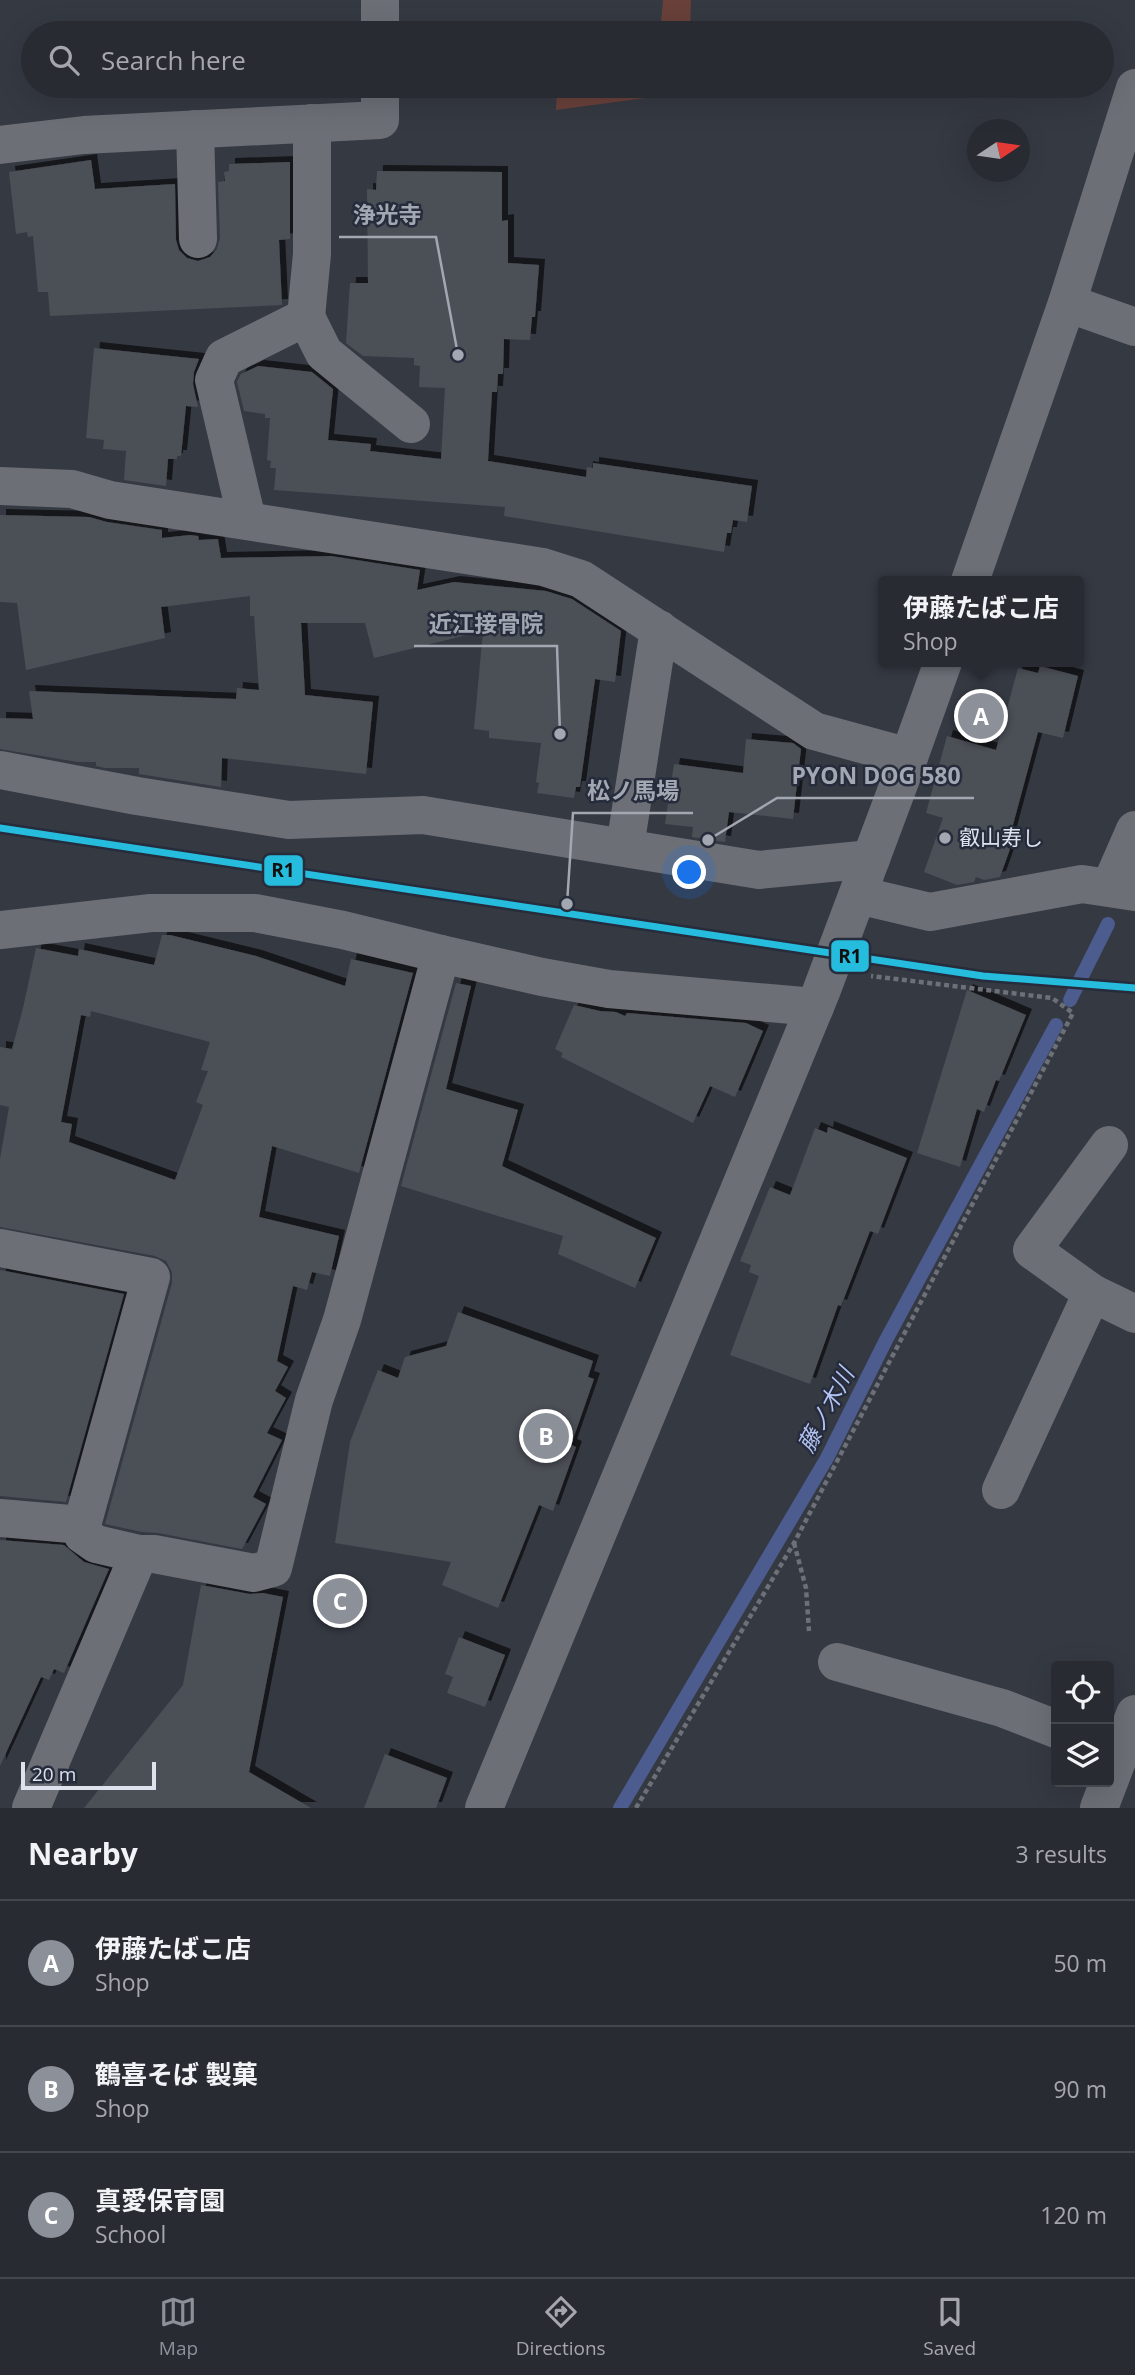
<!DOCTYPE html>
<meta charset="utf-8">
<style>
body{margin:0;font-family:"Open Sans","Noto Sans JP",sans-serif;background:#30333a;color:#f1f3f6}
.controls{position:absolute;right:21px;bottom:21px;display:grid;overflow:hidden;border-radius:7px;box-shadow:0 7px 28px #0002}
.controls button{width:63px;height:63px;display:grid;place-items:center;padding:0;border:0;border-bottom:2px solid #44474d;background:#282b32;color:#f1f3f6;font:35px sans-serif}
.compass{position:absolute;left:967px;top:119px;width:63px;height:63px;border-radius:50%;background:#282b32;box-shadow:0 7px 28px #0002;rotate:77deg}
.scale{position:absolute;left:21px;bottom:18px;width:135px;box-sizing:border-box;padding-left:7px;border:4px solid #dee2ed;border-top:0;font-size:19px;line-height:24px;white-space:nowrap;color:#dee2ed;-webkit-text-stroke:5px #262c3c;paint-order:stroke}
.you{position:absolute;left:690px;top:873px;width:24px;height:24px;margin:-18px;border:5px solid #fff;border-radius:50%;background:#1a73e8;box-shadow:0 0 0 10px #1a73e833}
.badge{display:grid;place-items:center;width:46px;height:46px;border-radius:50%;background:#8c9099;color:#fff;font-size:23px;font-weight:700}
.pin{position:absolute;translate:-50% -50%;border:4px solid #fff;box-shadow:0 2px 7px #0006}
.popup{position:absolute;left:878px;top:576px;width:206px;height:91px;box-sizing:border-box;display:grid;place-content:center;border-radius:7px;background:#282b32;filter:drop-shadow(0 2px 5px #0005);font-size:23px;white-space:nowrap;color:#a5a7ac}
.popup b{font-size:26px;color:#f1f3f6}
.popup::after{content:'';position:absolute;left:50%;top:100%;margin-left:-14px;border:14px solid transparent;border-top-color:#282b32}
.list{margin:0;padding:0;list-style:none}
h2{display:flex;justify-content:space-between;align-items:center;height:91px;margin:0;padding:0 28px;font-size:30px}
h2 small{font-size:23px;font-weight:400;color:#a5a7ac}
.list li{display:grid;grid-template-columns:46px 1fr auto;gap:21px;align-items:center;box-sizing:border-box;height:126px;padding:0 28px;border-top:2px solid #44474d}
.list b{display:block;font-size:26px;white-space:nowrap}
.list p{margin:0;font-size:23px;white-space:nowrap;color:#a5a7ac}
.list em{font-size:23px;font-style:normal;color:#a5a7ac}
.icon{flex:none;width:38px;height:38px;fill:none;stroke:currentColor;stroke-width:2;stroke-linecap:round;stroke-linejoin:round}
.map{position:relative;flex:none;width:1135px;height:1808px;overflow:hidden}
.search{position:absolute;background:#282b32;box-shadow:0 7px 28px #0002;left:21px;right:21px;top:21px;height:77px;display:flex;align-items:center;gap:18px;box-sizing:border-box;padding:0 24px;border-radius:38px;color:#a5a7ac;font-size:26px}
.sheet{height:469px;background:#282b32}
nav{display:flex;justify-content:space-around;align-items:center;box-sizing:border-box;height:98px;border-top:2px solid #44474d;background:#282b32;font-size:19px;color:#a5a7ac}
nav a{display:grid;justify-items:center;gap:4px}
nav .on{color:#8c9099}
.map>svg:first-child{display:block}
.green{fill:#69403a}
.lines{fill:none;stroke-linecap:round;stroke-linejoin:round}
.stream{stroke:#4c5c8e;stroke-width:14}
.building{fill:#4c4f57;fill-rule:evenodd;filter:url(#shadow)}
.path{stroke:#6d7077;stroke-width:4.5;stroke-dasharray:5 3.5;stroke-linecap:butt}
.minor{stroke:#6c6f76;stroke-width:38}
.rail-1-casing{stroke:#262c3c;stroke-width:12}
.rail-1{stroke:#26bcdd;stroke-width:7}
.poi-dot{fill:#a3a7b1;stroke:#262c3c;stroke-width:2.5}
.labels{text-anchor:middle;stroke-width:5;stroke-linejoin:round;paint-order:stroke}
.poi-label{font-size:21px;fill:#dee2ed;stroke:#262c3c;text-anchor:start}
.water-label{font-size:23px;font-style:italic;fill:#b2c3f3;stroke:#262c3c}
.leader{fill:none;stroke:#a3a7b1;stroke-width:2.5}
.callout-dot{fill:#a3a7b1;stroke:#262c3c;stroke-width:2.5}
.callout-label{font-size:23px;text-anchor:middle;font-weight:bold;fill:#a3a7b1;stroke:#262c3c;stroke-width:5;stroke-linejoin:round;paint-order:stroke}
.line-badge{stroke:#262c3c;stroke-width:2.5}
.pale-badge-label{font-size:19px;text-anchor:middle;font-weight:bold;fill:#111}
</style>
<div class="map">
<svg width="1135" height="1808" viewBox="0 0 1135 1808">
<defs>
<filter id="shadow"><feDropShadow dx="6" dy="-6" stdDeviation="0" flood-color="#0009"/></filter>
</defs>
<rect width="100%" height="100%" fill="#353942"/>
<g class="green">
<polygon points="663,0 691,0 690,33 559,33 559,22 661,23"/>
<polygon points="557,86 690,86 690,92 556,110"/>
</g>
<g class="lines">
<g class="stream">
<polyline points="1070,1000 1108,924"/>
<polyline points="620,1808 827,1458 886,1340 1056,1025"/>
</g>
</g>
<g class="building">
<polygon points="91,160 95,189 175,184 176,240 179,250 187,258 198,261 210,257 217,249 220,238 218,182 225,181 224,172 229,171 229,164 290,162 290,239 279,240 282,305 50,316 48,292 38,292 33,236 28,237 27,232 16,234 9,172"/>
<polygon points="377,171 502,172 502,221 508,220 508,263 539,265 535,317 532,317 530,340 504,339 503,374 498,374 497,392 492,392 488,461 586,477 587,467 593,468 593,463 752,486 747,522 733,520 731,533 727,533 724,552 504,516 505,507 274,490 276,468 270,468 271,461 267,460 270,418 265,418 265,414 244,411 237,382 241,374 258,366 312,372 333,389 328,440 371,444 370,451 441,459 445,388 419,387 420,366 414,365 414,358 363,356 346,343 350,283 368,283 367,189 376,190"/>
<polygon points="94,348 199,359 194,372 193,384 198,407 186,406 181,456 177,456 177,459 168,459 166,486 124,480 126,451 103,449 104,440 86,438"/>
<polygon points="0,515 89,517 107,522 162,530 162,538 190,535 198,536 199,540 218,539 221,558 331,556 420,570 417,590 454,582 546,591 572,599 621,631 615,682 595,679 580,787 576,787 574,798 537,793 539,783 536,782 541,743 489,738 489,731 474,729 483,631 374,658 365,623 301,623 305,695 373,702 366,774 222,758 221,787 139,774 139,768 105,768 96,766 96,762 78,762 0,749 0,718 33,719 29,691 236,699 237,688 259,690 254,616 250,616 250,596 161,607 165,638 26,670 17,603 0,602"/>
<polygon points="1040,666 1078,676 1063,738 1038,732 1007,847 1010,849 1000,877 984,880 976,877 974,882 957,885 924,872 943,818 926,813 947,736 996,750 1018,668 1038,673"/>
<polygon points="746,739 793,743 801,749 793,819 729,812 725,842 692,837 693,827 665,824 674,764 743,773"/>
<path d="M162,935H170L256,956L345,986L351,959L413,973L359,1173L272,1146L259,1217L339,1236L330,1276L312,1272L307,1290L293,1286L277,1361L288,1367L275,1391L286,1398L267,1433L282,1440L253,1497L266,1504L242,1549L158,1533L142,1532L105,1524L172,1283V1272L166,1261L155,1256L0,1227V1159L9,1107L0,1105V1047L12,1049L23,1008L36,948L78,956L79,949L154,965ZM91,1011L210,1042L201,1070L208,1071L196,1102L203,1105L175,1180L69,1142L72,1124L61,1122L81,1015L90,1017Z"/>
<polygon points="456,983 471,986 446,1089 518,1110 502,1166 656,1238 635,1288 558,1254 563,1236 401,1186"/>
<polygon points="967,990 1026,1015 999,1081 996,1080 984,1112 977,1109 960,1167 917,1153"/>
<polygon points="574,1005 600,1011 616,1012 625,1016 627,1013 746,1023 763,1031 735,1097 710,1086 693,1123 561,1057 563,1053 555,1049"/>
<polygon points="828,1127 907,1158 878,1234 870,1231 841,1306 838,1305 810,1384 730,1355 759,1276 749,1272 751,1265 740,1261 770,1187 790,1195 815,1128 827,1133"/>
<polygon points="0,1270 124,1294 66,1502 0,1496"/>
<polygon points="458,1312 593,1361 588,1377 594,1379 571,1445 576,1447 553,1511 539,1505 498,1608 442,1585 451,1562 335,1543 350,1442 378,1370 398,1378 405,1357 446,1346"/>
<polygon points="0,1540 64,1545 84,1562 109,1569 64,1673 54,1669 49,1680 41,1677 0,1766"/>
<polygon points="201,1585 250,1594 263,1593 283,1597 249,1772 311,1808 84,1808 183,1685"/>
<polygon points="459,1637 505,1655 485,1707 447,1693 453,1677 445,1674"/>
<polygon points="385,1754 447,1778 436,1808 364,1808"/>
</g>
<g class="lines">
<g class="path">
<polyline points="794,1543 806,1588 809,1631"/>
<polyline points="636,1808 794,1543 1073,1013 1052,998 871,976"/>
</g>
<g class="minor">
<polyline points="380,0 380,33"/>
<polyline points="195,129 198,239"/>
<polyline points="0,145 84,135 380,120 380,86"/>
<polyline points="1067,303 1135,327"/>
<polyline points="306,317 324,353 411,424"/>
<polyline points="0,486 72,489 110,500 543,567 581,579 814,731 909,757"/>
<polyline points="247,520 214,380 224,358 306,317 312,254 312,123"/>
<polyline points="970,581 1067,303 1135,88"/>
<polyline points="0,770 137,796 289,820 423,815 759,870 871,859"/>
<polyline points="625,847 659,629"/>
<polyline points="1110,887 1135,830"/>
<polyline points="858,895 930,912 1082,884 1135,892"/>
<polyline points="0,930 151,913 255,913 343,930 441,954"/>
<polyline points="0,1248 151,1277 82,1525"/>
<polyline points="1092,1293 1032,1250 1109,1145"/>
<polyline points="1001,1490 1092,1293 1135,1314"/>
<polyline points="0,1518 82,1525 83,1535 96,1544 139,1554"/>
<polyline points="837,1662 1002,1708 1056,1729"/>
<polyline points="31,1808 139,1554 154,1554 254,1573 273,1568 314,1400 342,1320 441,954 542,977 609,989 815,1007"/>
<polyline points="484,1808 821,992 909,757 943,662"/>
<polyline points="1099,1808 1135,1714"/>
</g>
<defs>
<polyline id="rail-1" points="0,828 983,976 1135,988"/>
</defs>
<use href="#rail-1" class="rail-1-casing"/>
<use href="#rail-1" class="rail-1"/>
</g>
<circle class="poi-dot" cx="945" cy="838" r="7"/>
<g class="labels">
<g class="poi-label">
<text x="959" y="845">叡山寿し</text>
</g>
<g class="water-label">
<text transform="translate(826 1410) rotate(-62)" y="8">藤ノ木川</text>
</g>
</g>
<path class="leader" d="M458 355L436 237H339M560 734L557 646H414M708 840L777 798H974M567 904L573 813H693"/>
<g class="callout-dot">
<circle cx="458" cy="355" r="7"/>
<circle cx="560" cy="734" r="7"/>
<circle cx="708" cy="840" r="7"/>
<circle cx="567" cy="904" r="7"/>
</g>
<g class="callout-label">
<text x="387" y="223">浄光寺</text>
<text x="486" y="632">近江接骨院</text>
<text x="876" y="784">PYON DOG 580</text>
<text x="633" y="799">松ノ馬場</text>
</g>
<g class="line-badge">
<rect x="263" y="854" width="41" height="33" rx="7" fill="#26bcdd"/>
<rect x="830" y="939" width="40" height="34" rx="7" fill="#26bcdd"/>
</g>
<g class="pale-badge-label">
<text x="283" y="877">R1</text>
<text x="850" y="963">R1</text>
</g>
</svg>
<div class="controls">
<button><svg class="icon" aria-label="locate" viewBox="0 0 24 24"><circle cx="12" cy="12" r="6"/><path d="M12 2v4M12 18v4M2 12h4M18 12h4"/></svg></button>
<button><svg class="icon" aria-label="layers" viewBox="0 0 24 24"><path d="M12 4l9 5-9 5-9-5zM3 14l9 5 9-5"/></svg></button>
</div>
<svg class="compass" viewBox="-18 -18 36 36"><path d="M0-13l5 13h-10z" fill="#e53935"/><path d="M0 13l5-13h-10z" fill="#a5a7ac"/></svg>
<div class="scale">20 m</div>
<div class="you"></div>
<div class="pin badge" style="left:981px;top:716px">A</div>
<div class="popup"><b>伊藤たばこ店</b>Shop</div>
<div class="pin badge" style="left:546px;top:1436px">B</div>
<div class="pin badge" style="left:340px;top:1601px">C</div>
<div class="search"><svg class="icon" aria-label="search" viewBox="0 0 24 24"><circle cx="10" cy="10" r="6"/><path d="M15 15l6 6"/></svg>Search here</div>
</div>
<section class="sheet">
<h2>Nearby<small>3 results</small></h2>
<ul class="list">
<li><span class="badge">A</span><div><b>伊藤たばこ店</b><p>Shop</p></div><em>50 m</em></li>
<li><span class="badge">B</span><div><b>鶴喜そば 製菓</b><p>Shop</p></div><em>90 m</em></li>
<li><span class="badge">C</span><div><b>真愛保育園</b><p>School</p></div><em>120 m</em></li>
</ul>
</section>
<nav>
<a class="on"><svg class="icon" aria-label="map" viewBox="0 0 24 24"><path d="M3 6l6-2 6 2 6-2v14l-6 2-6-2-6 2zM9 4v14M15 6v14"/></svg>Map</a>
<a><svg class="icon" aria-label="directions" viewBox="0 0 24 24"><path d="M12 3l9 9-9 9-9-9zM9 14v-3h6M13 9l2 2-2 2"/></svg>Directions</a>
<a><svg class="icon" aria-label="saved" viewBox="0 0 24 24"><path d="M7 4h10v16l-5-4-5 4z"/></svg>Saved</a>
</nav>
